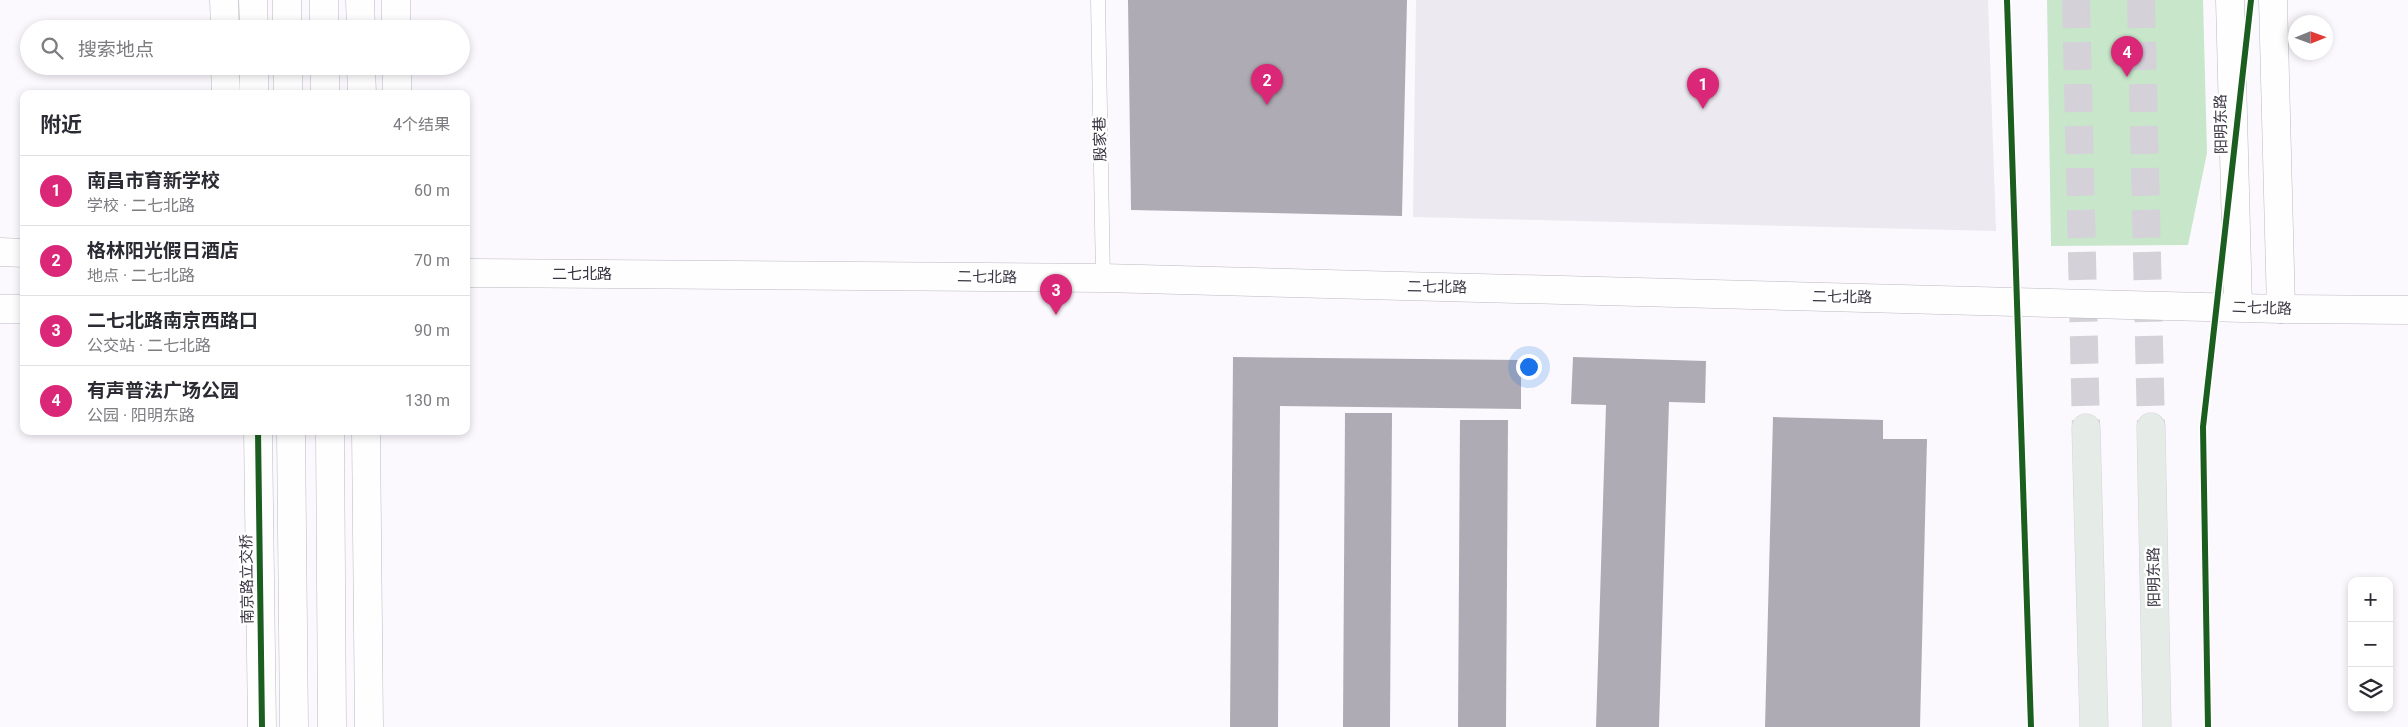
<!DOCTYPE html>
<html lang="zh">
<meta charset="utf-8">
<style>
body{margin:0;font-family:Roboto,"Noto Sans SC",sans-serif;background:#f7f7f7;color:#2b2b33}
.controls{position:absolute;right:15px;bottom:15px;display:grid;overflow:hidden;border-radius:10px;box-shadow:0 2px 8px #0003}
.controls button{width:45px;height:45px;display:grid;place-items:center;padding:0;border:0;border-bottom:1px solid #e1e1e2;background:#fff;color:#2b2b33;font:25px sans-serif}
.compass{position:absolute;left:2288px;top:15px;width:45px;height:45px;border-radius:50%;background:#fff;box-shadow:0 2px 8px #0003;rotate:89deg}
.you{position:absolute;left:1528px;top:366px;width:18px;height:18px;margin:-12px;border:4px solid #fff;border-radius:50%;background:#1a73e8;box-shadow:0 0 0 8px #1a73e833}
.badge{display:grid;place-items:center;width:32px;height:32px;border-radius:50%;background:#db2777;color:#fff;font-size:16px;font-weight:700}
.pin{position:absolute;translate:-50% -41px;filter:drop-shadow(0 1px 2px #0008)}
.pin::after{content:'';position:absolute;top:26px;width:18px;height:15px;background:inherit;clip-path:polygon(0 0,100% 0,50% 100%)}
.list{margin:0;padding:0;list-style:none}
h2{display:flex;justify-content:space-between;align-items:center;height:65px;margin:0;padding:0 20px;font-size:21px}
h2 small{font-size:16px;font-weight:400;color:#7c7c81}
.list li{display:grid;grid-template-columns:32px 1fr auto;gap:15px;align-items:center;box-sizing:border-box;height:70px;padding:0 20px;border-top:1px solid #e1e1e2}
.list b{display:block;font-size:19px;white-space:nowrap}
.list p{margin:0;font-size:16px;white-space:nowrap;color:#7c7c81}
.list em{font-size:16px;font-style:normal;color:#7c7c81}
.icon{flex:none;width:28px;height:28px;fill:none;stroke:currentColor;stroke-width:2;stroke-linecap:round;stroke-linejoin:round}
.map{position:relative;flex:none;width:2408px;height:727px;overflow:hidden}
.search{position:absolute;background:#fff;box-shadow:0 2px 8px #0003;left:20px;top:20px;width:450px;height:55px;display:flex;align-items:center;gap:12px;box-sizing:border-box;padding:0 18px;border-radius:28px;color:#7c7c81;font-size:19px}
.panel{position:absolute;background:#fff;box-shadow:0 2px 8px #0003;left:20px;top:90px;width:450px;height:345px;border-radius:10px}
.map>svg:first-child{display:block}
.built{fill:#ece9f0}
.green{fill:#c7e6ca}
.building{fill:#afabb4}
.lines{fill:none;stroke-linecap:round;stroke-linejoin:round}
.primary-tunnel{stroke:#d4d2d8;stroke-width:28;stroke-dasharray:28 14;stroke-linecap:butt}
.lane-casing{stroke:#bcb9c1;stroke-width:15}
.secondary-casing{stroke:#bcb9c1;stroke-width:29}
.primary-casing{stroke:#d6d4d9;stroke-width:29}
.lane{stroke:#fefeff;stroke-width:14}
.secondary{stroke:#fefeff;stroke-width:28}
.primary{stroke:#e5ebe6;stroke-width:28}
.cycleway-casing{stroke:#fff;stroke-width:9}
.cycleway{stroke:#1b5e20;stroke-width:6}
.labels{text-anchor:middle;stroke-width:5;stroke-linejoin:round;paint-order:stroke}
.street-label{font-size:15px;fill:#3a3542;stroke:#fff}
</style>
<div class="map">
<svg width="2408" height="727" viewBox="0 0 2408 727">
<rect width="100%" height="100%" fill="#fbf9fe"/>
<polygon class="built" points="1416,0 1988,0 1996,231 1413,217"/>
<polygon class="green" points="2047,0 2203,0 2207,153 2188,245 2051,246"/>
<g class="building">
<polygon points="1128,0 1407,0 1402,216 1131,210"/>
<polygon points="1233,357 1521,360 1521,409 1280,406 1278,727 1230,727"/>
<polygon points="1573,357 1706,361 1705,403 1669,402 1659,727 1596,727 1606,405 1571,404"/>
<polygon points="1345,413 1392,413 1390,727 1343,727"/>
<polygon points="1773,417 1883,420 1883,439 1927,439 1920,727 1765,727"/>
<polygon points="1460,420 1508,420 1506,727 1458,727"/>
</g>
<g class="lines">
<g class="primary-tunnel">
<polyline points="2076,0 2086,428"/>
<polyline points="2141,0 2151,427"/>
</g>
<defs>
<polyline id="lane" points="1098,0 1103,278"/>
<g id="secondary">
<polyline points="224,0 225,29"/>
<polyline points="253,0 254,29"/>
<polyline points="287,0 287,29"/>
<polyline points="324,0 324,29"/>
<polyline points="360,0 361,29"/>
<polyline points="396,0 396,29"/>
<polyline points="2230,0 2238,307"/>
<polyline points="2273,0 2281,309"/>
<polyline points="225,66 226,94"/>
<polyline points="254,66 254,94"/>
<polyline points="288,66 288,94"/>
<polyline points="325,66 325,94"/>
<polyline points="361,66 362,94"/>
<polyline points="397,66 397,94"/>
<polyline points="0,252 24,253"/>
<polyline points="466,273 1103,278 2281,309 2408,310"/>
<polyline points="0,309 24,309"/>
<polyline points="258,431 262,727"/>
<polyline points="291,431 294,727"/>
<polyline points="330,431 332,727"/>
<polyline points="366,431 369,727"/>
</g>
<g id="primary">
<polyline points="2151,427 2157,727"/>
<polyline points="2086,428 2094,727"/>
</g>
</defs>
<use href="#lane" class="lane-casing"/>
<use href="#secondary" class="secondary-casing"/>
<use href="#primary" class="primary-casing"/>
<use href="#lane" class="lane"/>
<use href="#secondary" class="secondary"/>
<use href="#primary" class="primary"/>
<defs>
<g id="cycleway">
<polyline points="2007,0 2031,727"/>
<polyline points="258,431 262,727"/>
<polyline points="2208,727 2203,427 2251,0"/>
</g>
</defs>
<use href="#cycleway" class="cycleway-casing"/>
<use href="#cycleway" class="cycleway"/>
</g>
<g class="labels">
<g class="street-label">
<text transform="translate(2221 124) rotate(-91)" y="5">阳明东路</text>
<text transform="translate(1100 139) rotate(-91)" y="5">殷家巷</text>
<text x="582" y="279">二七北路</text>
<text transform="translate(987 277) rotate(1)" y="5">二七北路</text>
<text transform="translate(1437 287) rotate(1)" y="5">二七北路</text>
<text transform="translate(1842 297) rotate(1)" y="5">二七北路</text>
<text transform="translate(2262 308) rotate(2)" y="5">二七北路</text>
<text transform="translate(2154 577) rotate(-91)" y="5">阳明东路</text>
<text transform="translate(247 579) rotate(-91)" y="5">南京路立交桥</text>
</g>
</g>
</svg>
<div class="controls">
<button>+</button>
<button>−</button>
<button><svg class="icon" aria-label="layers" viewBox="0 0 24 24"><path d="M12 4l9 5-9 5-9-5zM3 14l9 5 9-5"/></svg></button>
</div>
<svg class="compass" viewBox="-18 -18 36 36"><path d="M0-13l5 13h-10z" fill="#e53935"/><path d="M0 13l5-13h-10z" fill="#7c7c81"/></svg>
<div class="you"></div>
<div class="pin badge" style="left:1703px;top:109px">1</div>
<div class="pin badge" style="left:1267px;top:105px">2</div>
<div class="pin badge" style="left:1056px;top:315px">3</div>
<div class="pin badge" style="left:2127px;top:77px">4</div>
<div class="search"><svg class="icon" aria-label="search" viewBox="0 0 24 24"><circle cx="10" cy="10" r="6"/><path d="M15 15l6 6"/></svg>搜索地点</div>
<section class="panel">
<h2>附近<small>4个结果</small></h2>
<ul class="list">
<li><span class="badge">1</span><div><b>南昌市育新学校</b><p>学校 · 二七北路</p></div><em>60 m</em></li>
<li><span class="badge">2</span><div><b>格林阳光假日酒店</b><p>地点 · 二七北路</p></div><em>70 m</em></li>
<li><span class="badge">3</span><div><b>二七北路南京西路口</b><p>公交站 · 二七北路</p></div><em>90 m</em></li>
<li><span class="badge">4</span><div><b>有声普法广场公园</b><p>公园 · 阳明东路</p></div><em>130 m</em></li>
</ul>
</section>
</div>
